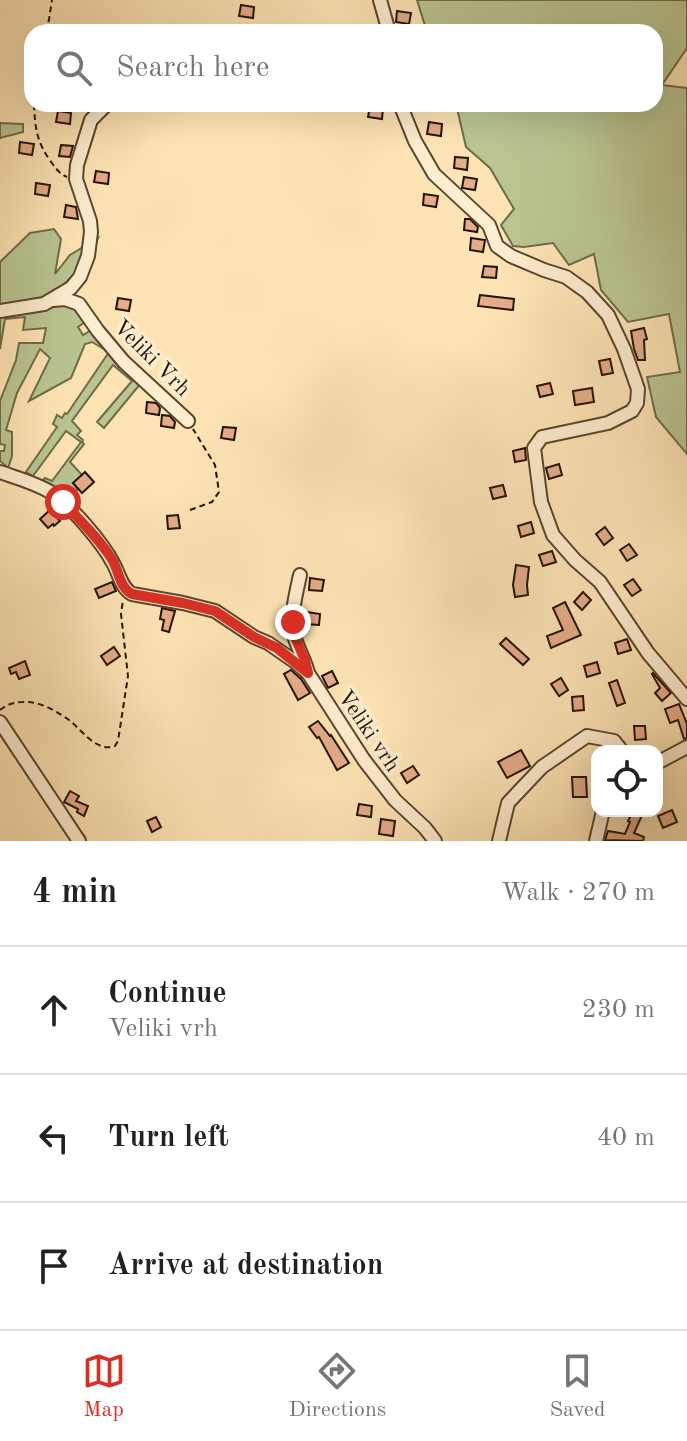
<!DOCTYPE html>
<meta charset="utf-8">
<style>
body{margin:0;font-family:"Old Standard TT",serif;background:#f6f6f6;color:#222}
.controls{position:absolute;right:24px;bottom:24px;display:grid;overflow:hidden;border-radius:16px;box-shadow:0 8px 32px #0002}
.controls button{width:72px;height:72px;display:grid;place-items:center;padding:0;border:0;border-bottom:2px solid #e0e0e0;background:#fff;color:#222;font:40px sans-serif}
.stop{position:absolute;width:24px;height:24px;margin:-18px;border:6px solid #d93025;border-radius:50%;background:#fff}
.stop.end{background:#d93025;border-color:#fff;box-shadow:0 2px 8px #0008}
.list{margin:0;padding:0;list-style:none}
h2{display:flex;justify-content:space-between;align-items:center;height:104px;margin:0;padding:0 32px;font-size:34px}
h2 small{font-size:26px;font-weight:400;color:#767676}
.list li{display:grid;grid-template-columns:52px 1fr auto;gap:24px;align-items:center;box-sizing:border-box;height:128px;padding:0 32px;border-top:2px solid #e0e0e0}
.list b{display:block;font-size:30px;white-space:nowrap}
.list p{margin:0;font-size:26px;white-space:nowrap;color:#767676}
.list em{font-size:26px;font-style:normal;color:#767676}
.icon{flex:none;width:44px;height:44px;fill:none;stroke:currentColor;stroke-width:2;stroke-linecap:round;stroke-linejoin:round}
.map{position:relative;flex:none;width:687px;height:841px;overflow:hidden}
.search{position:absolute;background:#fff;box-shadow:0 8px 32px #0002;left:24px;right:24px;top:24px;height:88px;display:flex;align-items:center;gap:20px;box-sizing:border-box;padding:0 28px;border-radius:24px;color:#767676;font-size:30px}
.sheet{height:488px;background:#fff}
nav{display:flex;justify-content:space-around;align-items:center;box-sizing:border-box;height:112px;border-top:2px solid #e0e0e0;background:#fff;font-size:22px;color:#767676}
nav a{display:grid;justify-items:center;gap:4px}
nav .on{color:#d93025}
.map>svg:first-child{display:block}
.green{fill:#bac592;stroke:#6e6c4a;stroke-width:2}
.building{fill:#e5ac89;stroke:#231201;stroke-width:2}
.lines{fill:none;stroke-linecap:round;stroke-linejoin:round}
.minor-casing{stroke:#5a462e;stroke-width:16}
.path{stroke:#231201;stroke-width:2;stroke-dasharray:6 4;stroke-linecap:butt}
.minor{stroke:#feedcf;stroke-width:12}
.route{stroke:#d93025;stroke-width:10}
.labels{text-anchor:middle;stroke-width:7;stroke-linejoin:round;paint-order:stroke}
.street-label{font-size:22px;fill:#231201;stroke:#feedcf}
</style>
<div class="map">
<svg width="687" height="841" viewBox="0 0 687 841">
<rect width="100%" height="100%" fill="#fee4b5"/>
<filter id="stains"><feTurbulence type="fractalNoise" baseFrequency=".0025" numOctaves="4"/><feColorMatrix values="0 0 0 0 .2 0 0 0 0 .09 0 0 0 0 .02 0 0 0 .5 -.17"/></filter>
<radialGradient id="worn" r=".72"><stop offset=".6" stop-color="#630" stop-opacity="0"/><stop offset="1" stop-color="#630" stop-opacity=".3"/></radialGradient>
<g class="green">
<polygon points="417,0 687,0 687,48 662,85 687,88 687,454 656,417 647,377 680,372 669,314 628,322 601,290 594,254 569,265 553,243 524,247 513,246 501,225 514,209 490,168 466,147 456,104 655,104 655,32 427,32"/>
<polygon points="0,123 23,124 23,132 0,138"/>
<polygon points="54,229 61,239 55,274 70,255 98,238 87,262 53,295 30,303 0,305 0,262 30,233"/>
<path d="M54,303C72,305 76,306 85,322L78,327L83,335L91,330L141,383L104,428L97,422L132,381L113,365L72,421L81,431L77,435L83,440L82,442L84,444L70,462L82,475L73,483L78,489L66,498L43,480L45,478L52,481L81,442L66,431L33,476L26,472L57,427L53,424L57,415L62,418L65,413L67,414L109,352L92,342L85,344L71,378L29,401L50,358L40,349L17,393L6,430L12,432V456L8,468L0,461V451H4L5,445L0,444V401L16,360L19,343H43L46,328L23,330L25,317L5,319L0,349V312Z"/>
</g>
<g class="building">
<polygon points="241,5 254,7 253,18 239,16"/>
<polygon points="397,11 411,13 409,24 396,22"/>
<polygon points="370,106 383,108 382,119 368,117"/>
<polygon points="58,111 71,113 70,124 56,122"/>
<polygon points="429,122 442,124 441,136 427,134"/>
<polygon points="20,142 34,144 32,155 19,153"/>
<polygon points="61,145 73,146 70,157 59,156"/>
<polygon points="455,157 468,158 467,170 454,168"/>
<polygon points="96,171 109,173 108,184 94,182"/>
<polygon points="464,177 477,179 475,190 462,188"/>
<polygon points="36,183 50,185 48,196 35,194"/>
<polygon points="424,194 438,196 436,207 423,205"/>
<polygon points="66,205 76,207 78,219 64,217"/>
<polygon points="465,219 470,219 478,227 477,232 464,230"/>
<polygon points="471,238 485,240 483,252 470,250"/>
<polygon points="484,266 497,267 496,278 482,277"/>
<polygon points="480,295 514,299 513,310 478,306"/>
<polygon points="118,298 131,300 129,311 116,309"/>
<polygon points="644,328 647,339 644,340 645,360 638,360 634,349 631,331"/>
<polygon points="610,359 613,373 602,375 599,361"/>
<polygon points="550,383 553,394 540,397 537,386"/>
<polygon points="592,388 594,402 575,405 573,391"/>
<polygon points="147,402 156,403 160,408 159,415 146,413"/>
<polygon points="162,415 170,416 175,422 174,428 161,426"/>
<polygon points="223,427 236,428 234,440 221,438"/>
<polygon points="525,448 526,460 515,462 513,451"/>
<polygon points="559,464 562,475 549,479 546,468"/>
<polygon points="85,472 94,482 82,493 73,483"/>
<polygon points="503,485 506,496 493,499 490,488"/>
<polygon points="50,510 60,521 54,526 53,524 48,528 40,519"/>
<polygon points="178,515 180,528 168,529 167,516"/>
<polygon points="531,522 534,533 521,537 518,526"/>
<polygon points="605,527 613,538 604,545 596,534"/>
<polygon points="629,544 637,555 627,561 620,550"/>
<polygon points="552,551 556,562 543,566 539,555"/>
<polygon points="516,565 529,567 527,585 528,595 515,597 513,585"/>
<polygon points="310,578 324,580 322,591 309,590"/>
<polygon points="633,579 641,590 632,596 624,585"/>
<polygon points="112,582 116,591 99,598 95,589"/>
<polygon points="583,592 591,600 582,610 574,602"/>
<polygon points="565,602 581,635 551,648 547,636 563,630 553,608"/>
<polygon points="162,608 175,611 169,632 162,630 164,620 160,619"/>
<polygon points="307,612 320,614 319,625 305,624"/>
<polygon points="506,638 529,659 523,665 500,644"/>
<polygon points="627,639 631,650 618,654 615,643"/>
<polygon points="114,647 120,656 107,665 101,656"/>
<polygon points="25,661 30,675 19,679 16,672 11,674 9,668"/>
<polygon points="597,662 600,673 587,677 584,666"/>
<polygon points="291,670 301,679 310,693 298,700 284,674"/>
<polygon points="332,671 338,683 328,688 322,676"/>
<polygon points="653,673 671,693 662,701 655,693 660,688 652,674"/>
<polygon points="561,678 568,690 559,696 551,684"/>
<polygon points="617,680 625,703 617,706 609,683"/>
<polygon points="583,696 584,710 573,711 572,697"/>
<polygon points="679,704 687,724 687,738 684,739 678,720 670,723 665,709"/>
<polygon points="318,721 330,736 331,735 349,763 337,770 319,737 317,738 309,727"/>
<polygon points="634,726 645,726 646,739 635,740"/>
<polygon points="521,750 530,766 507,778 498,762"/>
<polygon points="413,766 419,775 407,783 401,773"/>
<polygon points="572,777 586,777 587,797 573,797"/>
<polygon points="70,791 79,796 76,801 88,806 84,816 77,812 78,809 64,802"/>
<polygon points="359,804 372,806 371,817 357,815"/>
<polygon points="672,810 677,822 663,828 658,816"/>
<polygon points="633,811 644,811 634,833 644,837 643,841 605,840 608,831 625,834 630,822 628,821"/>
<polygon points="156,817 161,827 152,832 147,821"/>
<polygon points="381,819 395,821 393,836 379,834"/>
</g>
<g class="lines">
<defs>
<g id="minor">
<polyline points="380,0 389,32"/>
<polyline points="400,104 415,141 434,174 489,225 497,246 511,256 544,270 566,277 587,292 608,315 624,349 638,389 637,403 632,411 608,423 542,437 534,448 541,502 553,535 575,560 600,582 648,653 687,699"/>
<polyline points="53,300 65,299 79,304 98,331 124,362 188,421"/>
<polyline points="0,311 44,304 71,288 80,277 88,256 91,232 90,221 76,179 77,165 91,120 107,104"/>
<path d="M0,472C17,478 36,483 52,493C71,506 102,542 113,563C119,573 121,588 132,594L183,603L215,611L254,637L268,643L294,661L308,673L364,760L395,800L425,828L435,841"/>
<path d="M300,575C296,594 290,616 294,635C297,648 305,659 308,673"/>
<polyline points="0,722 79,841"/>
<polyline points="657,763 687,747"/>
<polyline points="499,841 508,803 542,767 587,736 614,741 622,751"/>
<polyline points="596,841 603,811"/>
</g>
</defs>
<use href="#minor" class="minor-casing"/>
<g class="path">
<polyline points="47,32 52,0"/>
<path d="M34,104C35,126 36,140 49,159C55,167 58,173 67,177"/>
<polyline points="190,510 212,502 219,492 215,465 193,429"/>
<path d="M0,710C7,704 15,702 23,702C40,701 56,711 69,720C82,730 97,753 115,746L118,741L128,676L121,614L123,600"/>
</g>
<use href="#minor" class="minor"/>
</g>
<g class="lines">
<path class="route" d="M63,502C80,521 100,539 113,561C119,572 120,588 132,594L183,603L215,611L254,637L277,648L308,673L305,660L295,637L293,622"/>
</g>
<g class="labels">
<g class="street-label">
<text transform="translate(153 357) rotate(45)" y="8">Veliki Vrh</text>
<text transform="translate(370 730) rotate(56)" y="8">Veliki vrh</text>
</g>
</g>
<rect width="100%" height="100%" filter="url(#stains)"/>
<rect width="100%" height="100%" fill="url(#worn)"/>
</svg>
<div class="controls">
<button><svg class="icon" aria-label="locate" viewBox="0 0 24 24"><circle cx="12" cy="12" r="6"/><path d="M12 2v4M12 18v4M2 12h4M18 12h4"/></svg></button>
</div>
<div class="stop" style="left:63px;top:502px"></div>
<div class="stop end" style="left:293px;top:622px"></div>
<div class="search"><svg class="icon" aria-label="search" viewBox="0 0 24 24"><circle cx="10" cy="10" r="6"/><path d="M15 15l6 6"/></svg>Search here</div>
</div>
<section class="sheet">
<h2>4 min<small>Walk · 270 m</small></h2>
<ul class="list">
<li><svg class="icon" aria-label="ahead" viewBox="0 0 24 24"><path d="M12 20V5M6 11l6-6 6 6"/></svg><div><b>Continue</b><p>Veliki vrh</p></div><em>230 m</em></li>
<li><svg class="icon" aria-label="left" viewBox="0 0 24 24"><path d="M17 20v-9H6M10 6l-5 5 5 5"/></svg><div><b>Turn left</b></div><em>40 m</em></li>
<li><svg class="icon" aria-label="arrive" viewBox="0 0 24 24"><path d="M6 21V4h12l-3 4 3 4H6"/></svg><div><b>Arrive at destination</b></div></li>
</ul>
</section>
<nav>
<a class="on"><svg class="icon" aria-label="map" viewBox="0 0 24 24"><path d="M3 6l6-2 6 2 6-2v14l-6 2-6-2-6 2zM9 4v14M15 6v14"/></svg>Map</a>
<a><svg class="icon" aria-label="directions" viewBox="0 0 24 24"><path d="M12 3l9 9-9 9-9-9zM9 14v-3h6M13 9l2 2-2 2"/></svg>Directions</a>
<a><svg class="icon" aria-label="saved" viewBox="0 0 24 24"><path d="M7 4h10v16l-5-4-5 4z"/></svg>Saved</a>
</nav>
